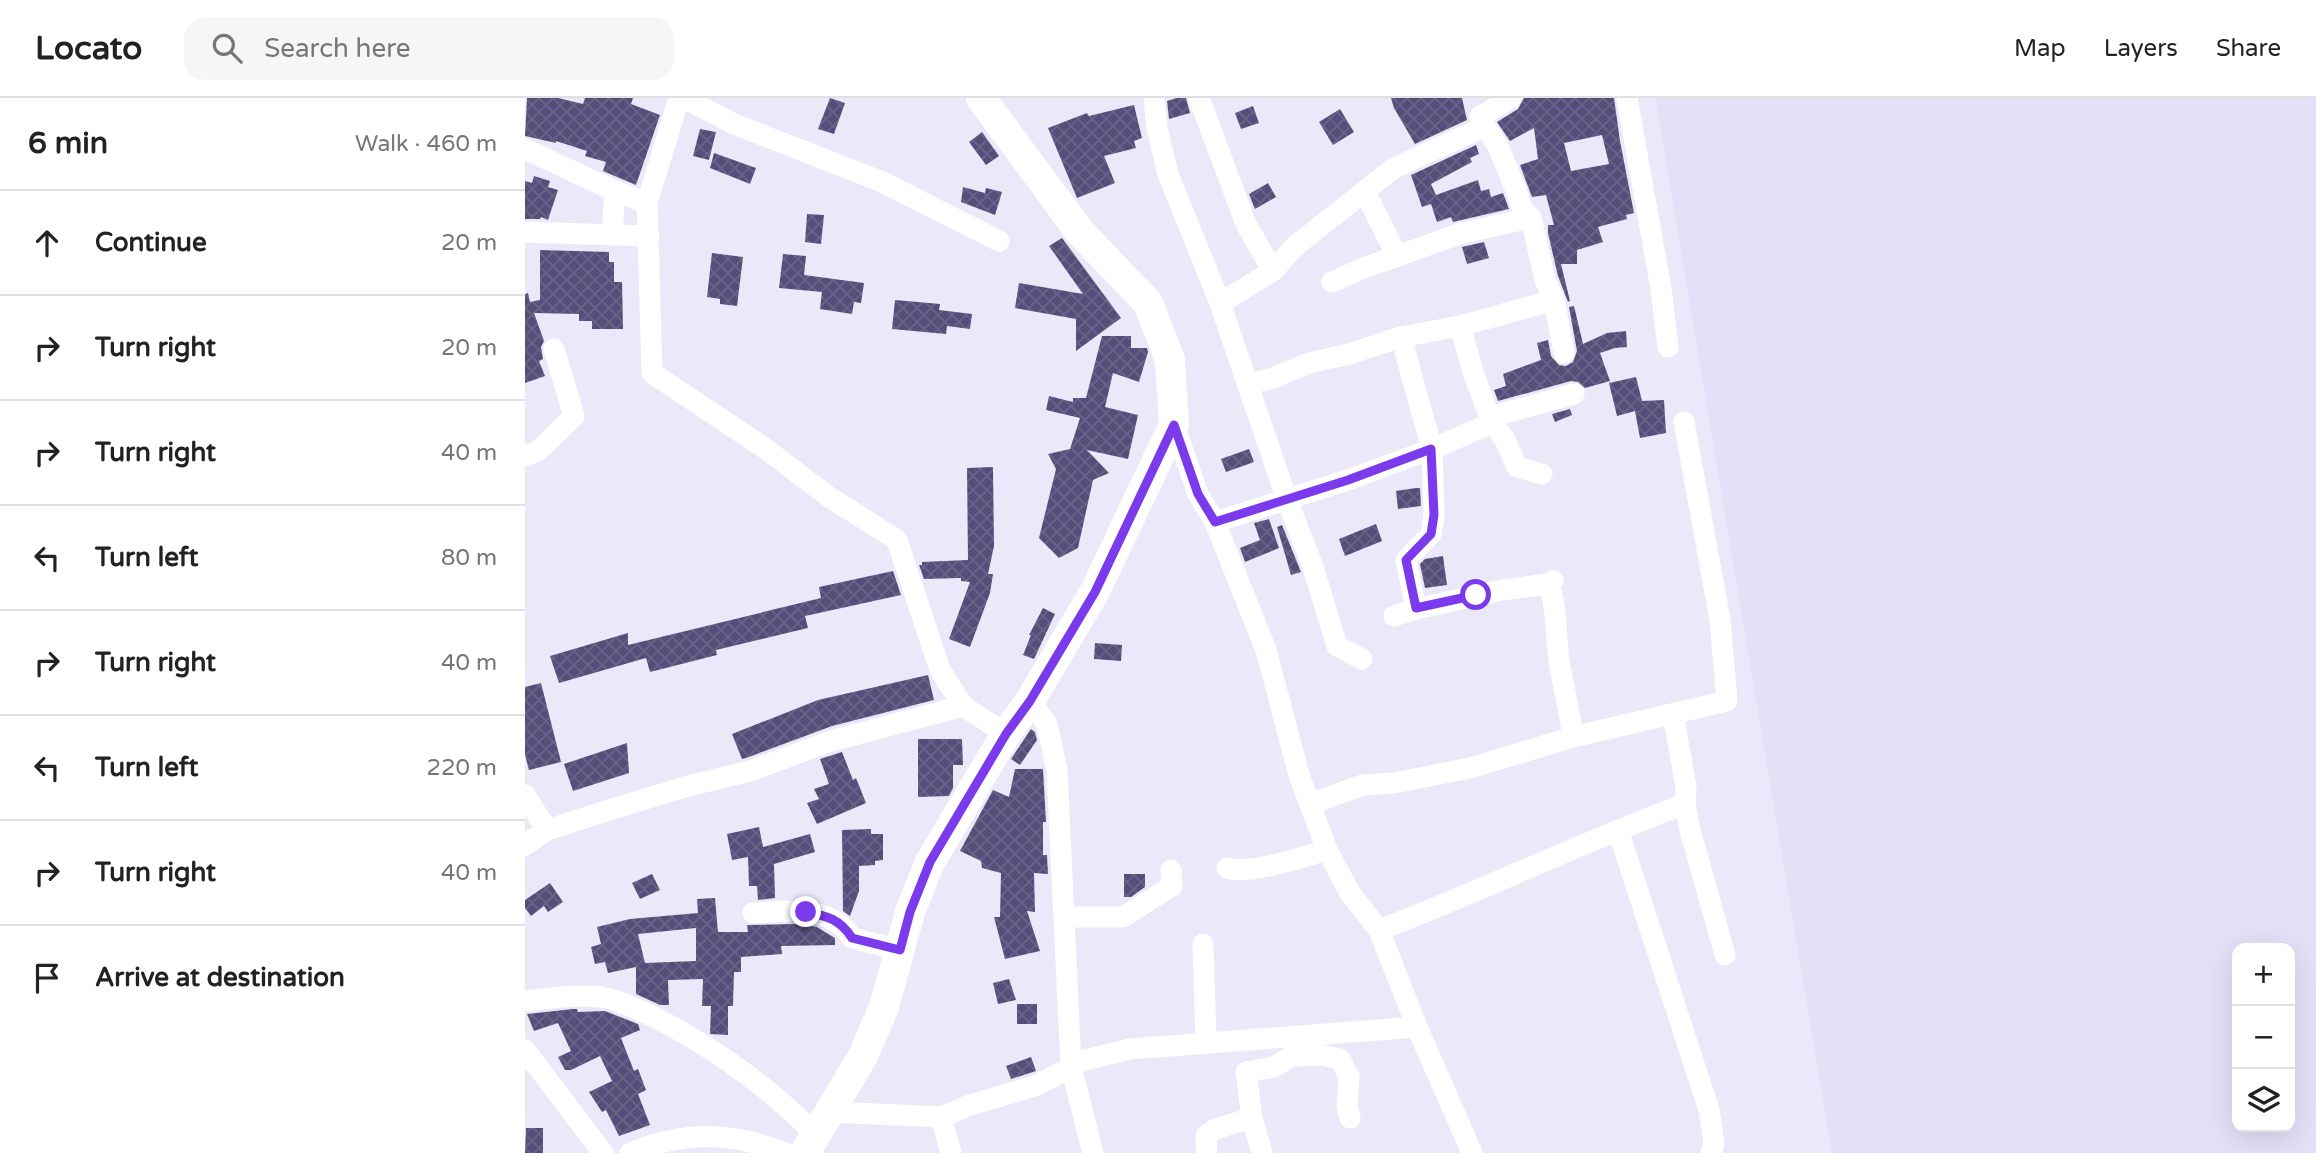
<!DOCTYPE html>
<meta charset="utf-8">
<style>
body{margin:0;font-family:"Varela Round",sans-serif;background:#f6f6f6;color:#222}
.controls{position:absolute;right:21px;bottom:21px;display:grid;overflow:hidden;border-radius:14px;box-shadow:0 7px 28px #0002}
.controls button{width:63px;height:63px;display:grid;place-items:center;padding:0;border:0;border-bottom:2px solid #e0e0e0;background:#fff;color:#222;font:35px sans-serif}
.stop{position:absolute;width:21px;height:21px;margin:-16px;border:5px solid #7c3aed;border-radius:50%;background:#fff}
.stop.end{background:#7c3aed;border-color:#fff;box-shadow:0 2px 7px #0008}
.list{margin:0;padding:0;list-style:none}
h2{display:flex;justify-content:space-between;align-items:center;height:91px;margin:0;padding:0 28px;font-size:30px}
h2 small{font-size:23px;font-weight:400;color:#767676}
.list li{display:grid;grid-template-columns:46px 1fr auto;gap:21px;align-items:center;box-sizing:border-box;height:105px;padding:0 28px;border-top:2px solid #e0e0e0}
.list b{display:block;font-size:26px;white-space:nowrap}
.list em{font-size:23px;font-style:normal;color:#767676}
.icon{flex:none;width:38px;height:38px;fill:none;stroke:currentColor;stroke-width:2;stroke-linecap:round;stroke-linejoin:round}
.map{position:relative;flex:none;width:1791px;height:1055px;overflow:hidden}
header{display:flex;align-items:center;gap:42px;box-sizing:border-box;height:98px;padding:0 35px;background:#fff;border-bottom:2px solid #e0e0e0}
header strong{font-size:33px}
nav{display:flex;gap:38px;margin-inline-start:auto;font-size:24px}
.search{width:490px;height:63px;background:#f6f6f6;display:flex;align-items:center;gap:18px;box-sizing:border-box;padding:0 24px;border-radius:21px;color:#767676;font-size:26px}
main{display:flex}
aside{flex:1;background:#fff}
.map>svg:first-child{display:block}
.built{fill:#e3e0f8;fill-rule:evenodd}
.building{fill:url(#building-cross-hatch);fill-rule:evenodd}
.lines{fill:none;stroke-linecap:round;stroke-linejoin:round}
.street{stroke:#fff;stroke-width:21}
.secondary{stroke:#fff;stroke-width:30}
.route{stroke:#7c3aed;stroke-width:9}
</style>
<header>
<strong>Locato</strong>
<div class="search"><svg class="icon" aria-label="search" viewBox="0 0 24 24"><circle cx="10" cy="10" r="6"/><path d="M15 15l6 6"/></svg>Search here</div>
<nav><a>Map</a><a>Layers</a><a>Share</a></nav>
</header>
<main>
<aside>
<h2>6 min<small>Walk · 460 m</small></h2>
<ul class="list">
<li><svg class="icon" aria-label="ahead" viewBox="0 0 24 24"><path d="M12 20V5M6 11l6-6 6 6"/></svg><div><b>Continue</b></div><em>20 m</em></li>
<li><svg class="icon" aria-label="right" viewBox="0 0 24 24"><path d="M7 20v-9h11M14 6l5 5-5 5"/></svg><div><b>Turn right</b></div><em>20 m</em></li>
<li><svg class="icon" aria-label="right" viewBox="0 0 24 24"><path d="M7 20v-9h11M14 6l5 5-5 5"/></svg><div><b>Turn right</b></div><em>40 m</em></li>
<li><svg class="icon" aria-label="left" viewBox="0 0 24 24"><path d="M17 20v-9H6M10 6l-5 5 5 5"/></svg><div><b>Turn left</b></div><em>80 m</em></li>
<li><svg class="icon" aria-label="right" viewBox="0 0 24 24"><path d="M7 20v-9h11M14 6l5 5-5 5"/></svg><div><b>Turn right</b></div><em>40 m</em></li>
<li><svg class="icon" aria-label="left" viewBox="0 0 24 24"><path d="M17 20v-9H6M10 6l-5 5 5 5"/></svg><div><b>Turn left</b></div><em>220 m</em></li>
<li><svg class="icon" aria-label="right" viewBox="0 0 24 24"><path d="M7 20v-9h11M14 6l5 5-5 5"/></svg><div><b>Turn right</b></div><em>40 m</em></li>
<li><svg class="icon" aria-label="arrive" viewBox="0 0 24 24"><path d="M6 21V4h12l-3 4 3 4H6"/></svg><div><b>Arrive at destination</b></div></li>
</ul>
</aside>
<div class="map">
<svg width="1791" height="1055" viewBox="0 0 1791 1055">
<defs>
<pattern id="building-cross-hatch" width="8" height="8" patternUnits="userSpaceOnUse" patternTransform="scale(1.75)"><rect width="8" height="8" fill="#564e7a"/><path d="M0 0l8 8M0 8l8-8" fill="none" stroke="#6a6387"/></pattern>
</defs>
<rect width="100%" height="100%" fill="#ebe9f9"/>
<path class="built" d="M1130,0H1791V1055H1307ZM1712,850H1765V1029H1712Z"/>
<g class="building">
<polygon points="2,0 33,0 58,6 60,0 108,0 106,6 135,17 111,87 78,73 81,64 60,58 62,53 31,43 31,45 0,38"/>
<polygon points="305,0 320,5 309,36 293,31"/>
<polygon points="652,0 661,0 665,15 644,21 642,3"/>
<polygon points="866,0 937,0 942,22 890,46 869,10"/>
<path d="M999,0H1089L1095,43L1109,115L1101,117L1102,121L1073,129L1078,144L1052,152V166H1036L1045,203L1043,204L1033,178L1023,135V127H1029L1021,97L1007,99L995,67L1013,61L1009,30L985,43L972,24L993,11ZM1077,37L1084,66L1046,73L1039,45Z"/>
<polygon points="609,7 617,40 609,43 611,50 579,58 590,85 552,100 523,30 562,15 564,18"/>
<polygon points="728,8 734,25 716,31 710,15"/>
<polygon points="815,11 829,34 808,47 794,24"/>
<polygon points="175,31 191,34 184,62 168,58"/>
<polygon points="457,34 474,58 461,67 444,44"/>
<polygon points="951,47 954,56 945,60 947,64 906,86 911,97 953,82 956,93 964,91 966,99 978,95 984,111 928,124 926,119 912,124 906,106 897,109 886,77"/>
<polygon points="189,55 231,70 225,86 185,70"/>
<polygon points="9,78 25,83 23,89 33,92 23,122 16,119 15,121 0,121 0,83 7,85"/>
<polygon points="743,85 751,99 730,111 724,96"/>
<polygon points="438,89 460,95 461,90 477,94 470,117 436,104"/>
<polygon points="282,116 299,117 296,146 280,144"/>
<polygon points="537,140 596,220 551,253 551,221 490,210 494,185 558,196 524,148"/>
<polygon points="959,144 964,160 942,166 937,149"/>
<polygon points="15,152 84,154 84,164 89,164 89,184 97,184 98,231 67,231 67,223 54,223 54,216 9,215 19,243 16,249 18,261 14,263 20,278 0,285 0,196 3,195 5,204 15,202"/>
<polygon points="187,155 218,159 212,208 195,206 195,201 182,199"/>
<polygon points="258,156 281,158 279,177 339,185 336,205 329,204 327,216 295,211 297,194 254,190"/>
<polygon points="370,202 415,206 414,212 447,216 445,231 422,228 421,236 367,231"/>
<polygon points="1049,208 1058,246 1082,235 1101,233 1102,249 1090,250 1075,255 1085,283 1060,290 1053,284 1046,283 973,303 969,292 981,288 978,276 1016,262 1012,245 1023,242 1026,258 1034,267 1041,268 1048,264 1052,253 1044,209"/>
<polygon points="577,238 606,238 606,250 622,250 623,254 614,284 588,275 580,309 613,317 603,361 562,352 584,375 568,382 553,450 534,460 514,440 531,371 523,356 545,351 555,320 521,312 524,298 548,304 548,300 561,300"/>
<polygon points="1111,279 1117,303 1139,302 1141,335 1115,340 1110,313 1092,318 1084,285"/>
<polygon points="1045,311 1047,317 1030,324 1027,316"/>
<polygon points="724,351 729,364 701,374 696,361"/>
<polygon points="468,369 469,448 463,476 468,476 465,495 445,549 424,541 445,484 436,483 436,480 399,481 394,467 397,467 397,464 443,462 442,370"/>
<polygon points="891,390 895,390 896,408 873,411 871,393"/>
<polygon points="744,421 754,450 720,464 715,450 735,442 729,425"/>
<polygon points="851,426 857,443 820,458 814,441"/>
<polygon points="757,427 776,474 766,477 752,429"/>
<polygon points="918,458 922,487 900,490 895,466 900,461"/>
<polygon points="368,473 376,497 280,518 283,530 191,552 192,557 125,574 121,560 34,585 25,558 103,535 103,547 296,500 294,489"/>
<polygon points="518,510 530,516 509,561 498,557 506,537 504,537"/>
<polygon points="570,545 597,547 596,563 569,561"/>
<polygon points="403,577 409,602 307,628 221,660 217,661 207,636 293,602"/>
<polygon points="16,585 36,664 4,672 0,657 0,589"/>
<polygon points="506,631 510,634 512,642 495,667 486,661"/>
<polygon points="393,641 437,641 438,667 428,667 428,690 424,698 393,699"/>
<polygon points="102,645 104,675 48,693 39,666"/>
<polygon points="317,654 328,682 331,680 341,705 292,726 282,705 294,701 289,691 304,686 295,661"/>
<polygon points="490,671 518,671 521,724 518,724 518,757 522,757 523,776 509,775 510,814 502,813 515,853 480,861 469,819 475,819 476,775 457,770 456,763 435,753 468,692 484,699"/>
<polygon points="234,729 238,749 285,736 290,754 249,766 250,800 233,802 232,788 224,788 223,759 207,762 202,736"/>
<polygon points="346,731 346,736 358,736 358,762 350,763 350,767 334,768 334,793 325,818 318,813 317,732"/>
<polygon points="127,776 135,792 115,801 107,785"/>
<polygon points="599,776 620,776 620,789 606,799 599,799"/>
<polygon points="25,785 38,804 23,814 19,808 6,818 0,810 0,802"/>
<path d="M190,800L193,834H223L222,827L269,826L292,829L310,840V847L256,848L257,856L216,859V874H209L208,908H203V937L185,936L186,908H177L178,881L143,882L144,907H135L111,896V869L83,875L80,864L70,866L66,849L76,846L72,829L105,821L173,815L172,801ZM171,830V863L120,865L113,836Z"/>
<polygon points="484,881 491,902 473,906 468,885"/>
<rect x="492" y="906" width="20" height="20"/>
<polygon points="48,911 52,911 53,914 80,913 113,926 115,932 96,940 109,973 113,971 121,992 113,996 125,1027 94,1038 81,1012 77,1014 64,994 87,983 75,958 46,972 40,972 33,959 46,953 33,925 9,933 2,916"/>
<polygon points="506,959 511,973 486,981 481,968"/>
<polygon points="1,1030 18,1030 18,1055 0,1055"/>
</g>
<g class="lines">
<g class="street">
<polyline points="154,0 122,105 127,275 241,351 304,399 372,442 415,572 438,608 481,636"/>
<polyline points="159,0 209,26 355,83 474,143"/>
<polyline points="629,0 632,30 643,76 695,205 762,402 788,469 812,548 837,561"/>
<polyline points="674,0 721,126 748,173"/>
<polyline points="1102,0 1136,191 1143,249"/>
<path d="M959,29C973,41 983,74 991,92C996,105 995,111 1006,120"/>
<polyline points="0,51 90,93 122,105"/>
<polyline points="840,94 872,158"/>
<polyline points="0,134 124,138"/>
<polyline points="87,137 90,93"/>
<polyline points="807,184 836,171 937,135 1006,120 1020,182 1029,202 1039,255"/>
<polyline points="695,205 748,173 769,149 869,70 959,29 955,19 986,0"/>
<polyline points="935,228 949,277 967,325 979,340 992,369 1017,376"/>
<polyline points="876,239 907,351 909,417 906,436 881,462 891,511"/>
<polyline points="723,286 748,280 784,265 824,256 876,239 935,228 1029,202"/>
<polyline points="965,319 1049,296"/>
<polyline points="649,327 673,396 690,424 741,552 774,677 802,752 825,795 854,832 892,929 947,1055"/>
<polyline points="0,358 13,353 49,318 29,251"/>
<polyline points="690,424 823,382 907,351 967,325"/>
<path d="M1024,486C1033,513 1030,541 1035,568C1039,592 1045,615 1048,639"/>
<polyline points="869,518 891,511 977,492 1024,486 1028,483"/>
<polyline points="505,603 522,626 532,673 546,968 568,1055"/>
<polyline points="1148,616 1161,689 1160,706 1165,732 1200,857"/>
<polyline points="0,697 22,732"/>
<polyline points="785,706 838,687 869,685 945,670 1048,639 1202,603 1195,522 1159,324"/>
<polyline points="1093,732 1184,1012 1189,1044 1186,1055"/>
<polyline points="0,747 22,732 84,712 163,688 225,673 306,643 438,608"/>
<path d="M702,770C724,777 778,759 802,752"/>
<path d="M228,815C264,813 305,806 327,840L375,852"/>
<polyline points="539,819 598,819 647,788 646,772"/>
<path d="M854,832C957,793 1057,744 1160,706"/>
<polyline points="678,846 681,944"/>
<path d="M0,903C25,900 50,896 76,899C95,902 114,912 131,920C191,951 245,990 292,1038"/>
<polyline points="0,952 78,1055"/>
<polyline points="306,1014 416,1019 445,1007 510,988 560,962 605,951 892,929"/>
<polyline points="416,1019 426,1055"/>
<path d="M105,1055C159,1033 206,1033 260,1055"/>
<polyline points="682,1055 681,1038 690,1031 727,1020"/>
<polyline points="737,1055 727,1020 721,974 749,969 767,958 796,957 815,961 824,979 822,1008 825,1020"/>
</g>
<polyline class="secondary" points="280,1055 338,958 359,909 385,814 405,764 481,636 505,603 570,493 649,327 645,262 623,205 555,134 456,0"/>
</g>
<g class="lines">
<path class="route" d="M281,814C302,818 315,821 327,840L375,852L385,814L405,764L481,636L505,603L570,494L649,327L673,396L690,424L823,382L906,351L909,417L906,436L881,462L891,510L951,497"/>
</g>
</svg>
<div class="controls">
<button>+</button>
<button>−</button>
<button><svg class="icon" aria-label="layers" viewBox="0 0 24 24"><path d="M12 4l9 5-9 5-9-5zM3 14l9 5 9-5"/></svg></button>
</div>
<div class="stop" style="left:951px;top:497px"></div>
<div class="stop end" style="left:281px;top:814px"></div>
</div>
</main>
